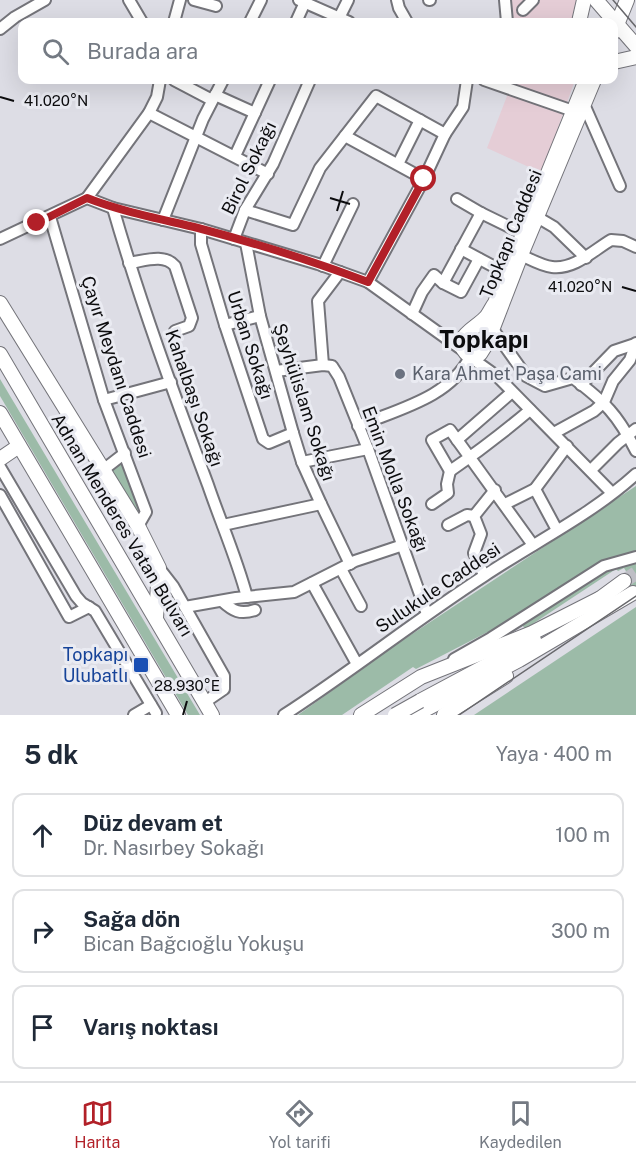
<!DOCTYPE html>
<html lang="tr">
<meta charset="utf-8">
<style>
body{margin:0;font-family:"Public Sans",sans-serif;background:#f2f2f3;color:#1f2937}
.stop{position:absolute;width:18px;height:18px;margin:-14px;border:4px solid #b22028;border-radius:50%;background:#fff}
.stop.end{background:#b22028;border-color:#fff;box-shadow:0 2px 6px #0008}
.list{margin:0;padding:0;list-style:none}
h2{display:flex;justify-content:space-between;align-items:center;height:78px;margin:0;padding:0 24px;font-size:26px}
h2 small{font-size:20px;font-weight:400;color:#747a83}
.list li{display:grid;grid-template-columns:39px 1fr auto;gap:18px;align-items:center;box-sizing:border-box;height:84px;margin:0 12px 12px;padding:0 12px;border:2px solid #e0e1e3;border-radius:12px}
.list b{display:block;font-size:22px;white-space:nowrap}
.list p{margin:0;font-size:20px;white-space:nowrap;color:#747a83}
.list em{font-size:20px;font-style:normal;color:#747a83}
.icon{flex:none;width:33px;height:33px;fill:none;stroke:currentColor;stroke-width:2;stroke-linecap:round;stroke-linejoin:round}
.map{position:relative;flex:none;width:636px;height:715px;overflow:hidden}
.search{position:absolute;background:#fff;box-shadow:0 6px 24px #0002;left:18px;right:18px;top:18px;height:66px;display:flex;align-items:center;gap:15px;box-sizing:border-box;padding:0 21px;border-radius:12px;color:#747a83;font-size:22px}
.sheet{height:366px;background:#fff}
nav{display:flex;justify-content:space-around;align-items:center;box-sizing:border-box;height:84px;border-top:2px solid #e0e1e3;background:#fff;font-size:16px;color:#747a83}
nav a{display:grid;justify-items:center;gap:3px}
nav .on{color:#b22028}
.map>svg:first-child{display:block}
.commercial{fill:#e5cdd6}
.green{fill:#9cbba8}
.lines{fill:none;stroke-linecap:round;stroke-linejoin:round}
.major-tunnel{stroke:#bebec5;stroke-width:14;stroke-dasharray:14 7;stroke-linecap:butt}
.minor-casing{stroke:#74747a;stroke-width:14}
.major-casing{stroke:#74747a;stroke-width:16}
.minor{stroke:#fff;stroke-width:10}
.major{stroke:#fff;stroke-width:14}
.tram{stroke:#68686c;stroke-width:1.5}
.major-bridge-casing{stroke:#74747a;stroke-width:16;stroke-linecap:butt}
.major-bridge{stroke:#fff;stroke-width:14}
.route{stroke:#b22028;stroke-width:8}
.ticks{fill:none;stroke:#0c0c0e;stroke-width:2}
.worship-dot{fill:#6b7280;stroke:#eaebf2;stroke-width:2}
.transit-dot{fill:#1a4fb4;stroke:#eaebf2;stroke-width:2}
.labels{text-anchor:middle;stroke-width:6;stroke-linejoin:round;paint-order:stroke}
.street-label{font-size:18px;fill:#0c0c0e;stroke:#eaebf2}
.worship-label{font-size:18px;fill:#5b616d;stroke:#eaebf2;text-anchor:start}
.transit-label{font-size:18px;fill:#164399;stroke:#eaebf2;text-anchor:end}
.district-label{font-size:24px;font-weight:bold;fill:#0c0c0e;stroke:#eaebf2}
.ticks-label{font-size:15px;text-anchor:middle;fill:#0c0c0e;stroke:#eaebf2;stroke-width:6;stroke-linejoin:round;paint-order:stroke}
</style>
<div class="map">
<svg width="636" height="715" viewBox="0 0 636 715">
<rect width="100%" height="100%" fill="#dddde5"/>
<g class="commercial">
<polygon points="499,0 576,0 571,22 503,22"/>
<polygon points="512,80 575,80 542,173 487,148 512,83"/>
</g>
<g class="green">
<polygon points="0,379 200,715 188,715 0,396"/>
<polygon points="122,459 141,508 135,514 108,472"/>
<polygon points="636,486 636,594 633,596 626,586 632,581 624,568 618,571 616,569 525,629 517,617 416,669 413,667 342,715 298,715 397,644"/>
<polygon points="636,607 636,715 474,715"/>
</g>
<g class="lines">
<polyline class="major-tunnel" points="624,581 636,573"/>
<defs>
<g id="minor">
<polyline points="129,0 142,22"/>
<polyline points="194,0 216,6"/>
<polyline points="299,0 349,22"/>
<polyline points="397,0 399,8 407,22"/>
<polyline points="429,0 430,0"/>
<polyline points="505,0 507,22"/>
<polyline points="523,10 533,0"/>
<polyline points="174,22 180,0"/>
<polyline points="250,22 261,0"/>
<polyline points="296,22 306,0"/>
<polyline points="337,22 348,0"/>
<polyline points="0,29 15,17 45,0"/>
<polyline points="174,80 212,100"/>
<polyline points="484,80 579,113"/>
<polyline points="215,95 255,113"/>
<polyline points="583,102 620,186"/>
<polyline points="149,113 268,174"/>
<polyline points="345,136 424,179"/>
<polyline points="235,156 270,80"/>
<polyline points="398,164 420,120"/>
<polyline points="87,198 149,113 157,97 160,80"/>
<polyline points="457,199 481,213 528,236"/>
<path d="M113,208C140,302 174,394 208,485C221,523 237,559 247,597"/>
<polyline points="245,210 293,225 320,168 376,96 445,134"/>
<polyline points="532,214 554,227 586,258"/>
<polyline points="50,217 104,400 146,512 138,526"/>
<polyline points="163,220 203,119 223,80"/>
<polyline points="201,229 201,244 225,325 263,439 269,443 293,433"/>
<polyline points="0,239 87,198 113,208 201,229 318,264 368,282 464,351"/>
<polyline points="234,239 245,210 273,164 310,80"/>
<polyline points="246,243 260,316 293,433 302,462 321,504 350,564"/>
<polyline points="461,249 506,273"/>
<path d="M521,255C530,259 542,266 552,267C574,270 594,250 611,240L623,241L636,247"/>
<path d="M129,263C144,261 164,253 175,266L192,318L189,326L175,331"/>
<polyline points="323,266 353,204"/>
<polyline points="368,282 424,179 445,134 463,107 467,80"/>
<polyline points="443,283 481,213"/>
<polyline points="412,314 422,292 434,275 443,283 461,292 479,259"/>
<polyline points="225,325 260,316"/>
<path d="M492,328L526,376L545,386L573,378C605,402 618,415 636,451"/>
<polyline points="323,365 318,301 340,272"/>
<polyline points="276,371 323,365 332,366 339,377 368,449 427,614"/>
<polyline points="581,385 614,351 635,344"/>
<polyline points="104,400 171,382"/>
<path d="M530,410C504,432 478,452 450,471L432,440L450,430L533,545"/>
<path d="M358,426C398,409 449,398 470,357L498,377L612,493"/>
<polyline points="554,433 594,411 604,402 613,381 630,360 636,343"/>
<polyline points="457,440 512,392"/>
<polyline points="302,462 368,449"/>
<polyline points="0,467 76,596 82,603 95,611 156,713"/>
<polyline points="103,470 125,453"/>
<polyline points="591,470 618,443 636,429"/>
<polyline points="535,489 557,530"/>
<polyline points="0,495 69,617 89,607"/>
<polyline points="432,504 448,493 447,484 450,471"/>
<polyline points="505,504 535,489 567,446"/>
<polyline points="223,525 321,504"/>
<polyline points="448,525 467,515 474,516"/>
<polyline points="159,568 173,586 224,676 224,689 205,702"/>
<polyline points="341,569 361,606"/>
<polyline points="484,575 474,553 481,534 474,516 495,490"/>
<polyline points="312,583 357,664"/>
<path d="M222,601C233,611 240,615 255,610"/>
<polyline points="185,607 236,598 294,592 355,561 403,545"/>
<polyline points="454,659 491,638 604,566 636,557"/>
<polyline points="134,715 151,705"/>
<path d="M284,715C352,671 416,620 484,576C535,542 591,515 636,474"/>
</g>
<g id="major">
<polyline points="596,0 636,46"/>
<polyline points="579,22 584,0"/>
<polyline points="614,32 627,0"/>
<polyline points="614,62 636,57"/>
<path d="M586,80L495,303C492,307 490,312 487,316C477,329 447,337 470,357L480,354L487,343L521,255L594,80"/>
<polyline points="0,303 138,526 159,568 156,618"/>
<polyline points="0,354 212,715"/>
<polyline points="0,413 178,715"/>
<polyline points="0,459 19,446"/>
<polyline points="594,603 624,581"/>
<polyline points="420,701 534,640"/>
<polyline points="361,715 421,677 532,633 599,599"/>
<polyline points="415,715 519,660 633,593"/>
<polyline points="444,715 506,676"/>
</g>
</defs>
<use href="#minor" class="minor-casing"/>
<use href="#major" class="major-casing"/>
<use href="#minor" class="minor"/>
<use href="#major" class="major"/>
<g class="tram">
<polyline points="613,0 636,27"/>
<polyline points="459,715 636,596"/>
</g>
<defs>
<polyline id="major-bridge" points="395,715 420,701"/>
</defs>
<use href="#major-bridge" class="major-bridge-casing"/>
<use href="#major-bridge" class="major-bridge"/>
</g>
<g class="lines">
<path class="route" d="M37,223L87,198C123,212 161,219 198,228C255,243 313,261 368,282L424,179"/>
</g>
<path class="ticks" d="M0,97L14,101M330,198L350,204M337,211L343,191M622,287L636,291M183,715L187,701"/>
<circle class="worship-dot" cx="400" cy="374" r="6"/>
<rect class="transit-dot" x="133" y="657" width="16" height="16" rx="3"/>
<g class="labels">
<g class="street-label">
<text transform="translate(249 168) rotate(-64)" y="6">Birol Sokağı</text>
<text transform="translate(511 234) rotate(-68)" y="6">Topkapı Caddesi</text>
<text transform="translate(250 345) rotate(72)" y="6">Urban Sokağı</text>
<text transform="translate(116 367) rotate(72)" y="6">Çayır Meydanı Caddesi</text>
<text transform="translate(194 398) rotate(71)" y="6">Kahalbaşı Sokağı</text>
<text transform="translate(304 402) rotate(72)" y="6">Şeyhülislam Sokağı</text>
<text transform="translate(395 479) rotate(69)" y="6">Emin Molla Sokağı</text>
<text transform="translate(122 525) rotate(59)" y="6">Adnan Menderes Vatan Bulvarı</text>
<text transform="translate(438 588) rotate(-34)" y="6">Sulukule Caddesi</text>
</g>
<g class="worship-label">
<text x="412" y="380">Kara Ahmet Paşa Cami</text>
</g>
<g class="transit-label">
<text x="128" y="661">Topkapı<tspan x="128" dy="21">Ulubatlı</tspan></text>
</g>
<g class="district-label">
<text x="484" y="348">Topkapı</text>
</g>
</g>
<g class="ticks-label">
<text x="56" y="106">41.020°N</text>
<text x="580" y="292">41.020°N</text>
<text x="187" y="691">28.930°E</text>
</g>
</svg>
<div class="stop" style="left:424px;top:179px"></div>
<div class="stop end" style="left:37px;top:223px"></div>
<div class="search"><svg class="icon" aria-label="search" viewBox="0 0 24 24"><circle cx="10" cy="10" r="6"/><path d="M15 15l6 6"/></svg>Burada ara</div>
</div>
<section class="sheet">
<h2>5 dk<small>Yaya · 400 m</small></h2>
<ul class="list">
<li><svg class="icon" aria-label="ahead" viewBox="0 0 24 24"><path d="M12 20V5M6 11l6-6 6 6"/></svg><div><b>Düz devam et</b><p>Dr. Nasırbey Sokağı</p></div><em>100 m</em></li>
<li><svg class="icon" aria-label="right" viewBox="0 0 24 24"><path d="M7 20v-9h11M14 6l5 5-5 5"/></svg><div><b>Sağa dön</b><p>Bican Bağcıoğlu Yokuşu</p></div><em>300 m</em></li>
<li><svg class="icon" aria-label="arrive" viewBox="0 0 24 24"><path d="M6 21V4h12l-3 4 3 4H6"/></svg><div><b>Varış noktası</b></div></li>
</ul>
</section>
<nav>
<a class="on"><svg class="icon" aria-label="map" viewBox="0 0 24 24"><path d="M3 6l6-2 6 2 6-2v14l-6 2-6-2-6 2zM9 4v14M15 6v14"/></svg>Harita</a>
<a><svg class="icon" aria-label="directions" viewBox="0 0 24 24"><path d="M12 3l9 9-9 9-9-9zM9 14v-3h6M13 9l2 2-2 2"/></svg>Yol tarifi</a>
<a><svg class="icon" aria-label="saved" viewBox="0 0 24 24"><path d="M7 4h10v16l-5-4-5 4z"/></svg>Kaydedilen</a>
</nav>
